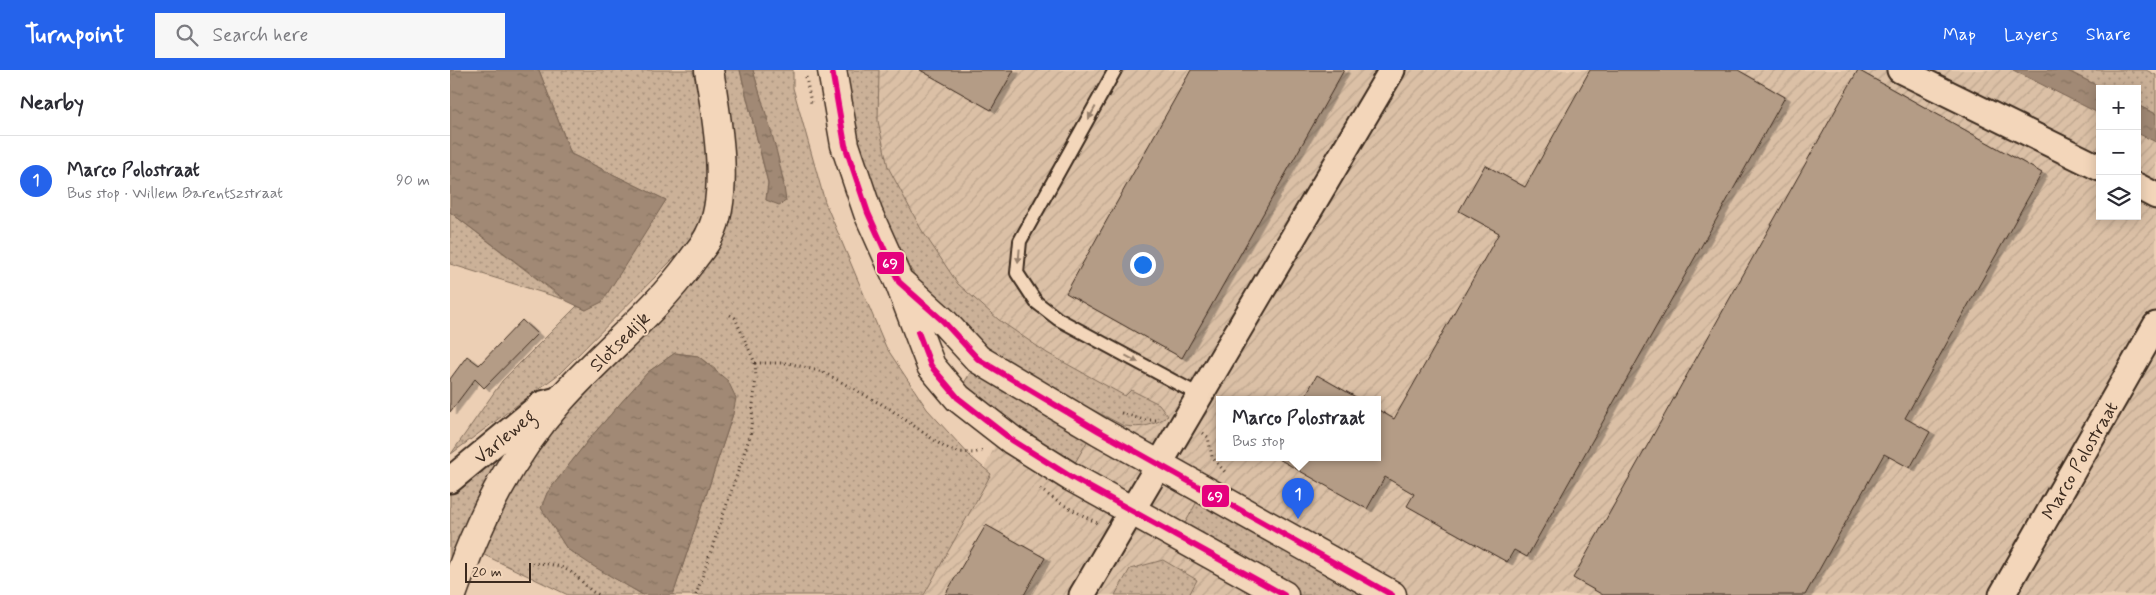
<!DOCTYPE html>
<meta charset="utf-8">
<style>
body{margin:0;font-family:Mynerve,sans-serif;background:#f7f7f7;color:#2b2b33}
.controls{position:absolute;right:15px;top:15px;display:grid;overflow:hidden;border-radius:0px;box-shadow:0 2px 12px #0003}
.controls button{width:45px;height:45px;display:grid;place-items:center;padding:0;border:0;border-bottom:1px solid #e1e1e2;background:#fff;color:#2b2b33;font:25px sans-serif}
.scale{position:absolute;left:15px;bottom:12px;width:66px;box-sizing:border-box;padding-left:5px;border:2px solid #3b2a1e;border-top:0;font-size:14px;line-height:18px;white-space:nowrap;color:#3b2a1e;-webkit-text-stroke:4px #f3d6ba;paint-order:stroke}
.you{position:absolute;left:692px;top:194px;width:18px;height:18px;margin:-12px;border:4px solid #fff;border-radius:50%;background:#1a73e8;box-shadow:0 0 0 8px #1a73e833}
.badge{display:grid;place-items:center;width:32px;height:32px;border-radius:50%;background:#2563eb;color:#fff;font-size:16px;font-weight:700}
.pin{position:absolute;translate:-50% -41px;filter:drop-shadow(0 1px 2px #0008)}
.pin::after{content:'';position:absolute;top:26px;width:18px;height:15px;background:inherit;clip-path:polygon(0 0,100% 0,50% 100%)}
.popup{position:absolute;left:766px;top:326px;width:165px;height:65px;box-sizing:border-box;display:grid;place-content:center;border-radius:0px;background:#fff;filter:drop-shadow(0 1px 4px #0005);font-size:16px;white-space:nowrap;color:#7c7c81}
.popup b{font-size:19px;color:#2b2b33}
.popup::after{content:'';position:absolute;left:50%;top:100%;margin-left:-10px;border:10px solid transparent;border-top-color:#fff}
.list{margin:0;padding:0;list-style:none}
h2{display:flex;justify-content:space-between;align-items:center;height:65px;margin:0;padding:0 20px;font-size:21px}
h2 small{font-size:16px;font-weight:400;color:#7c7c81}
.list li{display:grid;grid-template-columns:32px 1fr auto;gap:15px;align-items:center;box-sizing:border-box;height:90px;padding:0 20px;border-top:1px solid #e1e1e2}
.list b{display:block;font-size:19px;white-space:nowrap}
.list p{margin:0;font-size:16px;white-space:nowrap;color:#7c7c81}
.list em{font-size:16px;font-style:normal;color:#7c7c81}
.icon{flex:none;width:28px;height:28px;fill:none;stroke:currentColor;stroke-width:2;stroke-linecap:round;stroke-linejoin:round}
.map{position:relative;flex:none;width:1706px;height:525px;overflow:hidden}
header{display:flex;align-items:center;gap:30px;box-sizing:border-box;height:70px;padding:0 25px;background:#2563eb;color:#fff}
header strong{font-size:24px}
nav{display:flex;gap:28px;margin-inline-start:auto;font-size:18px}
.search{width:350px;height:45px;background:#f7f7f7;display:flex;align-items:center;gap:12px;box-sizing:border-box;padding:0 18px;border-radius:0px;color:#7c7c81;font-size:19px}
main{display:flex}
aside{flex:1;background:#fff}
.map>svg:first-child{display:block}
.industrial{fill:url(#industrial-furrows);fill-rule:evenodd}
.grass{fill:url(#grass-dots);stroke:#836e5b}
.water{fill:url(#water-ripples);stroke:#786352}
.building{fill:#b49c86;stroke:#3b2a1e;filter:url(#shadow)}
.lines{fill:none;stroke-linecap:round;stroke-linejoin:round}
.service-casing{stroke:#3b2a1e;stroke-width:16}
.minor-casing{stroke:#3b2a1e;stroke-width:29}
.tertiary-casing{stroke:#3b2a1e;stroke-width:31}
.secondary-casing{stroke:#3b2a1e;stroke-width:31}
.path{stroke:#3b2a1e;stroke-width:3;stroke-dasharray:1 4;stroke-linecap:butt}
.service{stroke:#f3d6ba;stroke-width:12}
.minor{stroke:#f3d6ba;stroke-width:25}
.tertiary{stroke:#f3d6ba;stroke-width:28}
.secondary{stroke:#f3d6ba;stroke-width:28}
.bus-1-casing{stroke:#f3d6ba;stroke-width:10}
.bus-1{stroke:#e5007d;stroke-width:6}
.oneway{fill:#97806c}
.labels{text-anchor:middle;stroke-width:4;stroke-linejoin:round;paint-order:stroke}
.street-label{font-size:19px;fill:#3b2a1e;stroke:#f3d6ba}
.line-badge{stroke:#f3d6ba;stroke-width:2}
.badge-label{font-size:14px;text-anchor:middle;font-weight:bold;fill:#fff}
</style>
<header>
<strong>Turnpoint</strong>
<div class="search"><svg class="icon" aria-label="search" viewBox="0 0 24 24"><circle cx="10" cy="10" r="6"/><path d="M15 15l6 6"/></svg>Search here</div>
<nav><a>Map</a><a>Layers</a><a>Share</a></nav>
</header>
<main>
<aside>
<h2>Nearby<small></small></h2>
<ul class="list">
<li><span class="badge">1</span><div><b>Marco Polostraat</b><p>Bus stop · Willem Barentszstraat</p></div><em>90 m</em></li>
</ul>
</aside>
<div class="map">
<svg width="1706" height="525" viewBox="0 0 1706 525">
<defs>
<pattern id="industrial-furrows" width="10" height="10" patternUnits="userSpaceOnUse" patternTransform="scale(1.25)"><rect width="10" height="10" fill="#dbc0a6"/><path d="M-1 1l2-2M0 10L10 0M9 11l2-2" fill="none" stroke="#bda58e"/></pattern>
<pattern id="grass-dots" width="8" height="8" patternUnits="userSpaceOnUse" patternTransform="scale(1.25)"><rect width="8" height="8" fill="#cbb198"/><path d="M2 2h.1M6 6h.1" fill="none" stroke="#a6907b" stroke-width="1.8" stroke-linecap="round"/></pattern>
<pattern id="water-ripples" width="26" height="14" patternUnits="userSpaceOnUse" patternTransform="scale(1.25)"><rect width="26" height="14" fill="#a18974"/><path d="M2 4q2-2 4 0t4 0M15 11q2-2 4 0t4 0" fill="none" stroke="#84705f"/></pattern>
<filter id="shadow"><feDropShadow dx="5.5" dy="3" stdDeviation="0" flood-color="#0004"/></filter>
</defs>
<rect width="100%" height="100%" fill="#eccfb4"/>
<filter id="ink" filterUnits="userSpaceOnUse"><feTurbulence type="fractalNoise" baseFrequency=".02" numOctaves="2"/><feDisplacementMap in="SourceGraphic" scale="10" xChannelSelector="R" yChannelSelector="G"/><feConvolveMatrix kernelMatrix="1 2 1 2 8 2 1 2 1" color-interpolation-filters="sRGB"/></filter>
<g filter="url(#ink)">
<path class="industrial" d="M426,0H1590L1650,30V146H1687V49L1706,58V525H475L587,286L508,226L427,89ZM769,330H927V388H769Z"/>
<g class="grass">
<polygon points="89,0 243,0 258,77 259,119 254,145 240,168 227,185 109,304 1,384 52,311 127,236 136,240 216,130 121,84"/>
<polygon points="266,0 290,0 318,113 316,130 334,113 303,0 343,0 343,18 375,132 436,277 477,339 521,387 541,404 474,525 223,525 283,344 265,299 248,286 225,283 198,302 140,368 97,423 92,438 117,479 193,525 118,525 26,481 56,410 257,184"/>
<path d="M395,0H429L428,51L438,97L471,159L508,214L549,250L597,283L675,326L681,320L709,334L718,346C702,356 693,358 674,356C625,330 573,307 529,273C516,263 478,226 470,214C429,151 405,74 395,0Z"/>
<polygon points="1616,0 1696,0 1706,5 1706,44 1687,35 1687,19 1654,19"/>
<polygon points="0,142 113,229 0,194"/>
<polygon points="522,300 641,365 622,398 554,350 514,313"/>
<polygon points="85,346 0,504 0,421"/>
<polygon points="750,426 925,525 849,525 732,459"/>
<polygon points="713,490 747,510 739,525 665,525 680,499"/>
</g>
<g class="water">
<polygon points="0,0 89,0 121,84 216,130 152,232 136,240 117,231 0,142"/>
<path d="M290,0H303C315,43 331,86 336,131L329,135L316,130L318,113Z"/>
<polygon points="1563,0 1616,0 1654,19 1650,19 1650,44"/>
<polygon points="1687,35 1706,44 1706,72 1687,63"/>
<polygon points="225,283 248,286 278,311 286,328 283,344 223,525 193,525 143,496 117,479 91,438 97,423 140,368 198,302"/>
</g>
<g class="building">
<polygon points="470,0 564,0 541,40"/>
<polygon points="741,0 894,0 732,288 616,223"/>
<polygon points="1140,0 1288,0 1335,27 1077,487 1064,480 1057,492 957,436 964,424 935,407 917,439 827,388 927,388 927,339 944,349 1049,163 1009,141 1035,95 1075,117"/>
<polygon points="1408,0 1592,103 1455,348 1480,362 1460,398 1434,384 1355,525 1153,525 1123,508"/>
<polygon points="72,250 87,264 34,318 25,309 0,342 0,309 17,286 29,295"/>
<polygon points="867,305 911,330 853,330"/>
<polygon points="536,455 595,488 574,525 495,525"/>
</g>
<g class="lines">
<defs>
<polyline id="service" points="665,0 570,171 567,203 586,232 608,249 751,326"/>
<g id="minor">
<polyline points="1450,0 1650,98"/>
<polyline points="1687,116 1706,126"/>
<polyline points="0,410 92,334 111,329"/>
<polyline points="632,525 942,0"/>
<polyline points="1552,525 1706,255"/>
</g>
<path id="tertiary" d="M2,525C29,450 58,389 111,329C153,282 204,243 241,192C247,183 256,174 260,164C281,123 266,44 259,0"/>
<g id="secondary">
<polyline points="382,0 395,75 418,143 449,212 481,296 508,328 562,370 621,407 834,525"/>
<polyline points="452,214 493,251 528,289 649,361 942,525"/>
</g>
</defs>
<use href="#service" class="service-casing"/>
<use href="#minor" class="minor-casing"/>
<use href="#tertiary" class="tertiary-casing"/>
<use href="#secondary" class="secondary-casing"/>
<g class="path">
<polyline points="356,7 361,33"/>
<polyline points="280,245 285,248 305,293 338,293 373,302 440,339 494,377 508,382 524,383 535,380"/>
<polyline points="671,343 694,350 709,350"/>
<polyline points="753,363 758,367 762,387 775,402"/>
<polyline points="590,419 608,432 649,454"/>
<path d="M82,494C96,492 115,496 126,506C135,513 138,521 150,525"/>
<polyline points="246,525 300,366 306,307 305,293"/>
</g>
<use href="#service" class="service"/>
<use href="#minor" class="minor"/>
<use href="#tertiary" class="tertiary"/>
<use href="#secondary" class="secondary"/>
<defs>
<g id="bus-1">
<polyline points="382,0 395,75 418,143 449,212 493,251 528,289 649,361 942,525"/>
<polyline points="468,262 481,296 508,328 562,370 621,407 834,525"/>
</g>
</defs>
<use href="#bus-1" class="bus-1-casing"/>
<use href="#bus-1" class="bus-1"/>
</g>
<defs><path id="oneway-solid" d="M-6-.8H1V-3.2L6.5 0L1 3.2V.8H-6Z" transform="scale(1.25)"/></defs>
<g class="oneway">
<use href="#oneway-solid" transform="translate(642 43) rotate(119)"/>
<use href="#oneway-solid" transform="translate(569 186) rotate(95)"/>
<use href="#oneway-solid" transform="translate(682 289) rotate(28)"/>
</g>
</g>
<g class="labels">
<g class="street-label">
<text transform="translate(169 271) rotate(-45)" y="7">Slotsedijk</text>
<text transform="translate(54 366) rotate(-40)" y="7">Varleweg</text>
<text transform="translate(1629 390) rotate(-60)" y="7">Marco Polostraat</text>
</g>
</g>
<g class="line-badge">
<rect x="426" y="181" width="29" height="24" rx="5" fill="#e5007d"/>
<rect x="751" y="414" width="29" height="24" rx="5" fill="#e5007d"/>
</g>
<g class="badge-label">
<text x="440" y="198">69</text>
<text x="765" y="431">69</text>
</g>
</svg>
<div class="controls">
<button>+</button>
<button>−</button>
<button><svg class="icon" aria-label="layers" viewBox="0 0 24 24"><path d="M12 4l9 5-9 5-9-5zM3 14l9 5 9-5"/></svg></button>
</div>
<div class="scale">20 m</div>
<div class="you"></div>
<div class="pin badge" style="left:848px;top:449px">1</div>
<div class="popup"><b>Marco Polostraat</b>Bus stop</div>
</div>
</main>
